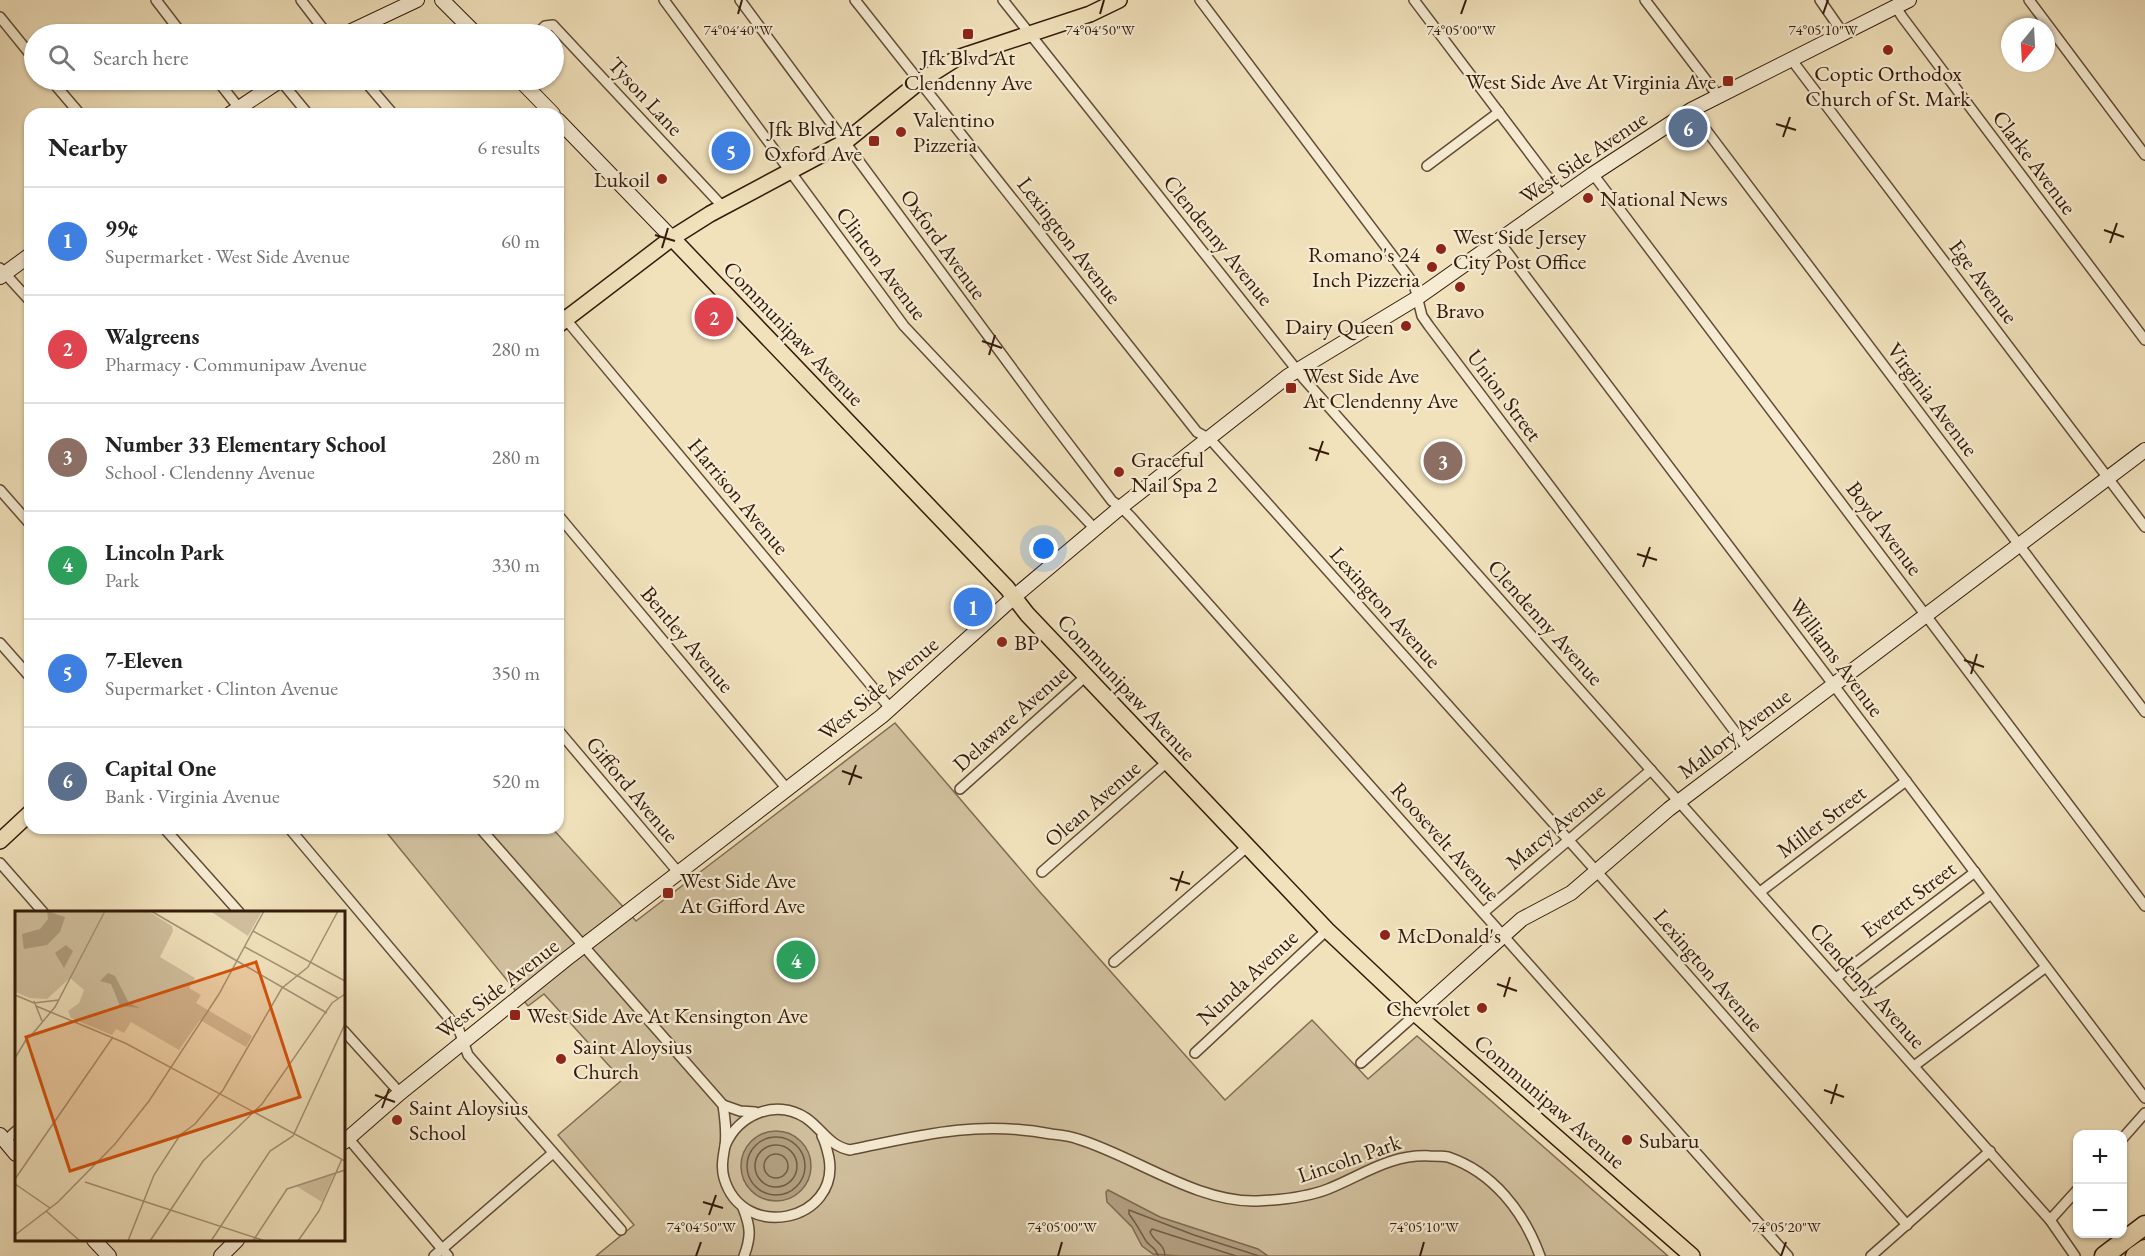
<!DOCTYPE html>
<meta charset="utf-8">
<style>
body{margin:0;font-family:"EB Garamond",serif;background:#f6f6f6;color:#222}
.controls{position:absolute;right:18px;bottom:18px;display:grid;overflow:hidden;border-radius:12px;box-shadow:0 2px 4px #0004}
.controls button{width:54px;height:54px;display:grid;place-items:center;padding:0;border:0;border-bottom:2px solid #e0e0e0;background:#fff;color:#222;font:30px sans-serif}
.compass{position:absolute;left:2001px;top:18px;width:54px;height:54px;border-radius:50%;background:#fff;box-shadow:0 2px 4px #0004;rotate:198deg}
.you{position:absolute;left:1044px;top:549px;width:21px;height:21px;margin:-15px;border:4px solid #fff;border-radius:50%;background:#1a73e8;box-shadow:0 0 0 9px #1a73e833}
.badge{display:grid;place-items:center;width:39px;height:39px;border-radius:50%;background:#8f2418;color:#fff;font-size:20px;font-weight:700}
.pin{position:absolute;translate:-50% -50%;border:3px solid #fff;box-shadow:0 2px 6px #0006}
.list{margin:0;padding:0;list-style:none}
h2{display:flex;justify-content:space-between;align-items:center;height:78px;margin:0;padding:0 24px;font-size:26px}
h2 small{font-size:20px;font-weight:400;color:#767676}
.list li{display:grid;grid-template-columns:39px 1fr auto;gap:18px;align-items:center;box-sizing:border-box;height:108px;padding:0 24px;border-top:2px solid #e0e0e0}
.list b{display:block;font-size:22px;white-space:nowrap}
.list p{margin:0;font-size:20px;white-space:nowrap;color:#767676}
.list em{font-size:20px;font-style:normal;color:#767676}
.icon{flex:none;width:33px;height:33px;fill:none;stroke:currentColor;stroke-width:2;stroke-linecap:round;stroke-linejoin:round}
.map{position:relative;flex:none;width:2145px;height:1256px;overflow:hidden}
.search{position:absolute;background:#fff;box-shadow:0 2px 4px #0004;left:24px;top:24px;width:540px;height:66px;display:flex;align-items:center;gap:15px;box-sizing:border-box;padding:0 21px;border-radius:33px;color:#767676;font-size:22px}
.panel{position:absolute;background:#fff;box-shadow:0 2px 4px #0004;left:24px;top:108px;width:540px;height:726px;border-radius:18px}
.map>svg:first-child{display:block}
.green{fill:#d1c09e;stroke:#826d54;stroke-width:1.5}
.water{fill:#b09e7f;stroke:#7e6950;stroke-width:1.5}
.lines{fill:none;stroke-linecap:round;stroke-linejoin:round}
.shore{stroke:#725c44;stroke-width:1.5}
.street-casing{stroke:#624c36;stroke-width:12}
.secondary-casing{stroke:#331a0a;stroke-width:16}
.primary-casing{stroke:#331a0a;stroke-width:18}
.highway-casing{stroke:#331a0a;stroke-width:21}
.street{stroke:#f6ecd3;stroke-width:9}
.secondary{stroke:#f6ecd3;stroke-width:14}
.primary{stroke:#f1e2bc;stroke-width:15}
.highway{stroke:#f1e2bc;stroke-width:18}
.ticks{fill:none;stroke:#331a0a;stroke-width:2}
.poi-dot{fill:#8f2418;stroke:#f6ecd3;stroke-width:2}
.labels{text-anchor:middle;stroke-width:4.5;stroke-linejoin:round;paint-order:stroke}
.poi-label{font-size:22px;fill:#331a0a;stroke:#f6ecd3;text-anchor:start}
.street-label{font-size:22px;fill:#331a0a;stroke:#f6ecd3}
.inset-road{fill:none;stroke:#a59275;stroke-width:1.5}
.view{fill:#d6530c;fill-opacity:0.15;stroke:#d6530c;stroke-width:3}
.inset-edge{fill:none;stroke:#331a0a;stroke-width:3}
.ticks-label{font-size:15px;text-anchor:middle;fill:#331a0a;stroke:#f6ecd3;stroke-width:4.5;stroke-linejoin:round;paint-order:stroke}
</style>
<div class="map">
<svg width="2145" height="1256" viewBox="0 0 2145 1256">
<rect width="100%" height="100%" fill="#f1e2bc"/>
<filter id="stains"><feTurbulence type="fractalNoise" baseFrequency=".00333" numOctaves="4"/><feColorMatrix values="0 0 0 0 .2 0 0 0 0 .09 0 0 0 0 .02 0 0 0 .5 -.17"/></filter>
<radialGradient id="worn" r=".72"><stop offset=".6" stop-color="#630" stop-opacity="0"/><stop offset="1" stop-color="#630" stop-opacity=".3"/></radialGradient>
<polygon class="green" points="895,723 1039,891 1225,1100 1312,1020 1368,1079 1417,1036 1668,1256 596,1256 634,1225 558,1135 622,1080 544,994 528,1006 383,828 552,828 636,921"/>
<g class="water">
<circle cx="776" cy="1166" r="35"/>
<polygon points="1108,1190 1160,1217 1258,1249 1268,1256 1179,1256 1153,1254 1142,1246 1132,1227 1107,1202 1106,1192"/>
</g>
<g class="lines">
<g class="shore">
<circle cx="776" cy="1166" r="29"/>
<circle cx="776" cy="1166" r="21"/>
<circle cx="776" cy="1166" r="12"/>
<path d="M1158,1256C1156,1247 1150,1247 1146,1241C1140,1231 1136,1223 1129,1214V1210L1194,1235L1259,1256"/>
<path d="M1165,1256C1165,1244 1154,1242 1150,1232L1152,1229L1236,1256"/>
</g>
<defs>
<g id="street">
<polyline points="156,0 182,34"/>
<polyline points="301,0 327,34"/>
<polyline points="664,0 904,326 1095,529"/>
<polyline points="740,0 1045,413 1112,501 1121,507 1131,517 1788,1256"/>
<polyline points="855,0 1197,432 1210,439 1606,882 1907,1225"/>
<polyline points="1003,0 1304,379 2050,1220 2075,1256"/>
<polyline points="1200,0 1414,284 1422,316 1429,326 1748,749"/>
<polyline points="1414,0 1562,196"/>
<polyline points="1645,0 1719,97"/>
<polyline points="1820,0 1843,33"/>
<polyline points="2029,0 2145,155"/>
<polyline points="1895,6 1903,18 2145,340"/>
<polyline points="0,17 34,59"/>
<polyline points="537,34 545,26 553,25 724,208"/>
<polyline points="1791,59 2145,527"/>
<polyline points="51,80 80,114"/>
<polyline points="217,80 239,108"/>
<polyline points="280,80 308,114"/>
<polyline points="364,80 393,114"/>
<polyline points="1691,110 2145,712"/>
<polyline points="1427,166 1499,112"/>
<polyline points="1593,174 2145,906"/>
<polyline points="1498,240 2145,1098"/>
<polyline points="0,268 30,301"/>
<polyline points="558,310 890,708"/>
<polyline points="0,490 30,524"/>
<polyline points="558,515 787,789"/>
<polyline points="0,643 30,677"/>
<polyline points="558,730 678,872"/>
<polyline points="960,789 1086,676"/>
<polyline points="164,828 239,912"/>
<polyline points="289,828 459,1030 468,1055 621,1230"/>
<path d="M480,828L723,1105C725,1119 727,1132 725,1146C723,1157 721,1167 724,1178C743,1243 840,1221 829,1158C827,1150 826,1143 822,1136"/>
<polyline points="0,863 43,912"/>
<polyline points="1042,872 1167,762"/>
<polyline points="1760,892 1906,781"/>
<polyline points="1484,912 1651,770"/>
<polyline points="1114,962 1248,846"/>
<polyline points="1836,978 1975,872"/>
<polyline points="1853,998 1991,894"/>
<polyline points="344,1031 400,1093"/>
<polyline points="1195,1053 1327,930"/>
<polyline points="1361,1063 1416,1014"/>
<polyline points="1914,1066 2046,967"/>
<polyline points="723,1105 740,1111 755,1112"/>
<polyline points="348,1138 448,1256"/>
<polyline points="2122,1139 2145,1113"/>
<polyline points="5,1141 16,1131"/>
<path d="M725,1146C738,1115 775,1098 806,1118C822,1129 829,1146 850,1150C921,1135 978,1120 1051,1134C1060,1135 1070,1136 1078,1139C1134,1156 1197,1203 1257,1201C1280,1200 1305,1198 1328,1189C1363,1175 1390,1154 1430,1156C1436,1156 1442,1156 1448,1157C1493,1172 1524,1212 1540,1256"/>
<path d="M743,1208C751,1228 751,1237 744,1256"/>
<polyline points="2050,1220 2078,1189"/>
<polyline points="434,1256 553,1153"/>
<polyline points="1871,1256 1990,1151"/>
</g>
<g id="secondary">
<polyline points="442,0 476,34"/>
<polyline points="345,34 417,0"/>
<polyline points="520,80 553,114"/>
<polyline points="230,114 281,80"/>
<polyline points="558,120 672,238"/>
<polyline points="0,277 30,255"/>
<polyline points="1416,1014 1522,919 1571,893 1669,809 2145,450"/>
<polyline points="0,1135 16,1154"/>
<polyline points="344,1142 400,1093 565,960 882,716 1014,597 1121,507 1288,376 1417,298 1593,174 1691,110 1909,0"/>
<polyline points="94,1240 109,1256"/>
<polyline points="221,1256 237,1240"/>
</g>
<g id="primary">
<polyline points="672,238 1007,588 1027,614 1327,930 1416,1014 1692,1256"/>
<polyline points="558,325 672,238 710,214 845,142 919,82 957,58 1090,14 1119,0"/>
<polyline points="0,841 30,813"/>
</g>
<g id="highway">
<polyline points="2104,1256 2145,1225"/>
<polyline points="2135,1256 2145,1249"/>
</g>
</defs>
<use href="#street" class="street-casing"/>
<use href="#secondary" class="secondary-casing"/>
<use href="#primary" class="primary-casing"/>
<use href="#highway" class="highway-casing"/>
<use href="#street" class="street"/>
<use href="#secondary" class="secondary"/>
<use href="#primary" class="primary"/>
<use href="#highway" class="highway"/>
</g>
<path class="ticks" d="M738,14L742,0M1100,14L1104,0M1461,14L1466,0M1823,14L1828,0M1776,124L1796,130M1783,137L1790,117M2104,230L2124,237M655,235L675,241M2110,243L2117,223M662,248L668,228M982,341L1002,348M989,355L995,335M1309,448L1329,454M1316,461L1323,441M1637,554L1657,560M1643,567L1650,547M1964,660L1984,667M1971,674L1977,654M842,771L862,778M849,785L856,765M1170,878L1190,884M1176,891L1183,871M1497,984L1517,991M1504,997L1510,977M1824,1090L1844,1097M375,1095L395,1102M1831,1104L1837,1084M382,1108L389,1089M703,1202L723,1208M709,1215L716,1195M696,1256L701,1242M1058,1256L1062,1242M1420,1256L1424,1242M1781,1256L1786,1242"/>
<g class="poi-dot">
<rect x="962" y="28" width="12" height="12" rx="3"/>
<circle cx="1888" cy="50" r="6"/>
<rect x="1722" y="75" width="12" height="12" rx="3"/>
<circle cx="901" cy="132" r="6"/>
<rect x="868" y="135" width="12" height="12" rx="3"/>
<circle cx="662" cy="179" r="6"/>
<circle cx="1588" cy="198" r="6"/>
<circle cx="1441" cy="249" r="6"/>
<circle cx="1432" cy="267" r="6"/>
<circle cx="1460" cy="287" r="6"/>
<circle cx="1406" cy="326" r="6"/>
<rect x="1285" y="382" width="12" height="12" rx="3"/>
<circle cx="1119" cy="472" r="6"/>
<circle cx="1002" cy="642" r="6"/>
<rect x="662" y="887" width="12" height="12" rx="3"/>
<circle cx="1385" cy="935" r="6"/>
<circle cx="1482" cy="1008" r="6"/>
<rect x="509" y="1009" width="12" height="12" rx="3"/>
<circle cx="561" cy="1059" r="6"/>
<circle cx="397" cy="1120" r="6"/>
<circle cx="1627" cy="1140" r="6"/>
</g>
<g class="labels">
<g class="poi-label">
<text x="968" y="65" text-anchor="middle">Jfk Blvd At<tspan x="968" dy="25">Clendenny Ave</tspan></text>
<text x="1888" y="81" text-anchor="middle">Coptic Orthodox<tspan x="1888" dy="25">Church of St. Mark</tspan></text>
<text x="1716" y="89" text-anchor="end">West Side Ave At Virginia Ave</text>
<text x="913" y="127">Valentino<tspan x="913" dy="25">Pizzeria</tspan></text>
<text x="862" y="136" text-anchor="end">Jfk Blvd At<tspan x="862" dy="25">Oxford Ave</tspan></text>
<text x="650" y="187" text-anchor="end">Lukoil</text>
<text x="1600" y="206">National News</text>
<text x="1453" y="244">West Side Jersey<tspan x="1453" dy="25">City Post Office</tspan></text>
<text x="1420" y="262" text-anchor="end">Romano's 24<tspan x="1420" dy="25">Inch Pizzeria</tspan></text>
<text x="1460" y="318" text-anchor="middle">Bravo</text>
<text x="1394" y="334" text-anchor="end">Dairy Queen</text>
<text x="1303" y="383">West Side Ave<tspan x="1303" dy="25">At Clendenny Ave</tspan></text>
<text x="1131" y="467">Graceful<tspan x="1131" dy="25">Nail Spa 2</tspan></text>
<text x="1014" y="650">BP</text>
<text x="680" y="888">West Side Ave<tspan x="680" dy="25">At Gifford Ave</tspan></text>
<text x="1397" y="943">McDonald's</text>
<text x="1470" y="1016" text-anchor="end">Chevrolet</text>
<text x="527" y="1023">West Side Ave At Kensington Ave</text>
<text x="573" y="1054">Saint Aloysius<tspan x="573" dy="25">Church</tspan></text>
<text x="409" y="1115">Saint Aloysius<tspan x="409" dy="25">School</tspan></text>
<text x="1639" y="1148">Subaru</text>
</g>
<g class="street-label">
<text transform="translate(646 96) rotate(47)" y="8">Tyson Lane</text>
<text transform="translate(1583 157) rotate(-34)" y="8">West Side Avenue</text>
<text transform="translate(2035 162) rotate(53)" y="8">Clarke Avenue</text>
<text transform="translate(1070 240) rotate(52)" y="8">Lexington Avenue</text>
<text transform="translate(1219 240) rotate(51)" y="8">Clendenny Avenue</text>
<text transform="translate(944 244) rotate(54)" y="8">Oxford Avenue</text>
<text transform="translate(882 263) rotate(53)" y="8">Clinton Avenue</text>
<text transform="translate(1984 281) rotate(53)" y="8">Ege Avenue</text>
<text transform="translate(794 333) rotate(46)" y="8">Communipaw Avenue</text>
<text transform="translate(1505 395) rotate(53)" y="8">Union Street</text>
<text transform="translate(1933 399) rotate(53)" y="8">Virginia Avenue</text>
<text transform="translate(739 496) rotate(50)" y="8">Harrison Avenue</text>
<text transform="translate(1885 528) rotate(53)" y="8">Boyd Avenue</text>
<text transform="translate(1386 607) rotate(48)" y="8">Lexington Avenue</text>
<text transform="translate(1546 622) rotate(48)" y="8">Clendenny Avenue</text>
<text transform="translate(688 639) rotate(50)" y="8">Bentley Avenue</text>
<text transform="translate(1837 657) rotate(53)" y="8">Williams Avenue</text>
<text transform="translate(1127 687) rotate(47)" y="8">Communipaw Avenue</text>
<text transform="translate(878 688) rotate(-40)" y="8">West Side Avenue</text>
<text transform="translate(1010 718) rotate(-42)" y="8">Delaware Avenue</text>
<text transform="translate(1734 733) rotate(-37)" y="8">Mallory Avenue</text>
<text transform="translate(633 789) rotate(50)" y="8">Gifford Avenue</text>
<text transform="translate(1092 803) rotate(-41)" y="8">Olean Avenue</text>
<text transform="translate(1821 821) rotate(-37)" y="8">Miller Street</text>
<text transform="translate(1555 826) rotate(-40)" y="8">Marcy Avenue</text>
<text transform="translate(1446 841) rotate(48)" y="8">Roosevelt Avenue</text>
<text transform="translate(1908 899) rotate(-37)" y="8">Everett Street</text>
<text transform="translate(1709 970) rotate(49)" y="8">Lexington Avenue</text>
<text transform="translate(1247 977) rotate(-43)" y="8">Nunda Avenue</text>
<text transform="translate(1868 985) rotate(48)" y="8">Clendenny Avenue</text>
<text transform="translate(497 988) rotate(-38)" y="8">West Side Avenue</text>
<text transform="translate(1550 1101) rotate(41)" y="8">Communipaw Avenue</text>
<text transform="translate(1349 1158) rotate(-19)" y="8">Lincoln Park</text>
</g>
</g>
<g transform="translate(15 911)">
<rect width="330" height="330" fill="#f1e2bc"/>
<path d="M0,0H133L157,15L158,20L145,46L180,67L174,77L186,84L181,92L237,125L231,136L185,109L164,139L116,111L109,122L101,118L97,124L56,107L53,100L64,92L69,79L55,67L32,88L15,87L0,81ZM195,0H247L233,25ZM319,263L307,291L281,275Z" fill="#d1c09e"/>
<path d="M32,0L50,6L45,21L32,34L9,38L7,23L25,18L33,8ZM51,34L58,40L49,57L40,42ZM93,62L100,65L114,92L125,97L105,95L96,73L85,70Z" fill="#b09e7f"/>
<path class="inset-road" d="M136,0L222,50M238,20L249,0M230,36L323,87M222,50L312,102M0,84L19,92L44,89M19,90L27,110M21,95L110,132L330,250M14,127L40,96L90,0M0,147L14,124M0,268L98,126M70,271L250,330M0,273L35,297M31,300L65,330M0,324L43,291L100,233L134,190L204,83L238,20L330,70M113,330L139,264L165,224L180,213L208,179L267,77L293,56L323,0M135,330L188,250L247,193L317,92L330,83M196,330L255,240L278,225L330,113M238,330L272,278L330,259M283,330L304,300L327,248"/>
<path class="view" d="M241,51L285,186L55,260L11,126Z"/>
<rect width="330" height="330" class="inset-edge"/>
</g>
<g class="ticks-label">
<text x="738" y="35">74°04'40"W</text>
<text x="1100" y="35">74°04'50"W</text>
<text x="1461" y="35">74°05'00"W</text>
<text x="1823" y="35">74°05'10"W</text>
<text x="701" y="1232">74°04'50"W</text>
<text x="1062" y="1232">74°05'00"W</text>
<text x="1424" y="1232">74°05'10"W</text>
<text x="1786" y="1232">74°05'20"W</text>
</g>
<rect width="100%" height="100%" filter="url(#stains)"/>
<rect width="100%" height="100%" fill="url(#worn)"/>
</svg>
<div class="controls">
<button>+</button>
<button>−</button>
</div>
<svg class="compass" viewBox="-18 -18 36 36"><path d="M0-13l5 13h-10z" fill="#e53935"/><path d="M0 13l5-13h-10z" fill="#767676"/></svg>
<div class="you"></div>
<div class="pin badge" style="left:973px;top:607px;background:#3f7fe0">1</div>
<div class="pin badge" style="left:714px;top:317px;background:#e0444e">2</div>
<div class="pin badge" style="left:1443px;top:461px;background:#8d6e63">3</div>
<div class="pin badge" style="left:796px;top:960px;background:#2e9e5b">4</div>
<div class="pin badge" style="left:731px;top:151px;background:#3f7fe0">5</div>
<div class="pin badge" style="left:1688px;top:128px;background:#5c6f8a">6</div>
<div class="search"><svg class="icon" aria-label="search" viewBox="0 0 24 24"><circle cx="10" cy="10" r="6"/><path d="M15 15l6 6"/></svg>Search here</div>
<section class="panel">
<h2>Nearby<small>6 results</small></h2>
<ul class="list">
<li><span class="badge" style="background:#3f7fe0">1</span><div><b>99¢</b><p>Supermarket · West Side Avenue</p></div><em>60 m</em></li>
<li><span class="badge" style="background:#e0444e">2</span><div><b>Walgreens</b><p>Pharmacy · Communipaw Avenue</p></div><em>280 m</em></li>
<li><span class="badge" style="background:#8d6e63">3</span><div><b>Number 33 Elementary School</b><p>School · Clendenny Avenue</p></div><em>280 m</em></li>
<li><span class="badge" style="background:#2e9e5b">4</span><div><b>Lincoln Park</b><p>Park</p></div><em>330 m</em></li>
<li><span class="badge" style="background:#3f7fe0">5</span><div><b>7-Eleven</b><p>Supermarket · Clinton Avenue</p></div><em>350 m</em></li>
<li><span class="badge" style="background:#5c6f8a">6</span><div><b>Capital One</b><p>Bank · Virginia Avenue</p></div><em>520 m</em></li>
</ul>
</section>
</div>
